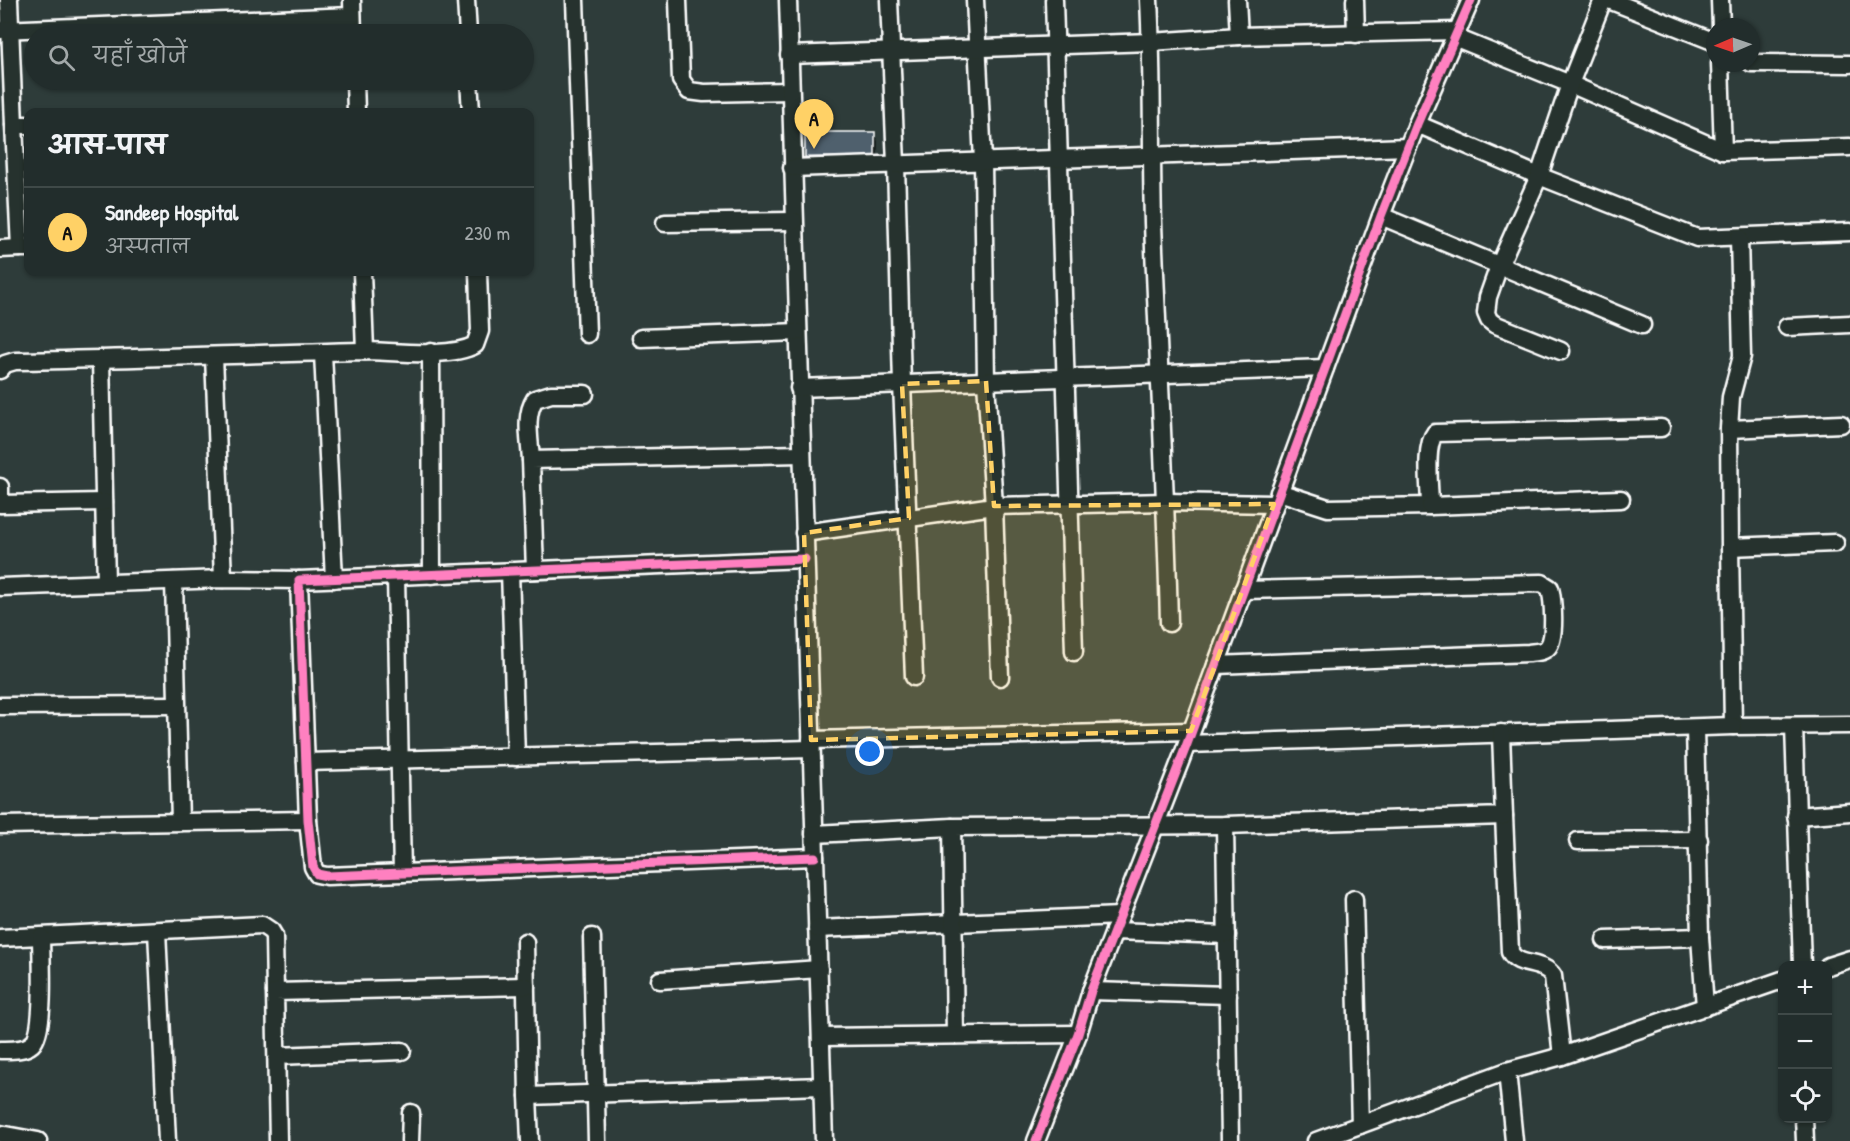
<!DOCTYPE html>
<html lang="hi">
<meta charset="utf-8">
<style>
body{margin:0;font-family:"Patrick Hand","Playpen Sans Deva",sans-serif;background:#2e3938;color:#f1f3f6}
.controls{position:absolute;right:18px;bottom:18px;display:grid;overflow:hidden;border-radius:12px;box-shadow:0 2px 4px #0004}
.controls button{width:54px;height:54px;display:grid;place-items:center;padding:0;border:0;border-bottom:2px solid #3f4948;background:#222d2c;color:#f1f3f6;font:30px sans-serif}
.compass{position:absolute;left:1706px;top:18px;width:54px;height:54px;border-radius:50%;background:#222d2c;box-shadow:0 2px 4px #0004;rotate:268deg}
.you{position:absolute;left:870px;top:752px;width:21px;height:21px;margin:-15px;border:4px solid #fff;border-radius:50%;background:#1a73e8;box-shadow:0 0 0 9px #1a73e833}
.badge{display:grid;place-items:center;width:39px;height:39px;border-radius:50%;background:#ffd166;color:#111;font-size:20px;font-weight:700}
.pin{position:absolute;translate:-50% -50px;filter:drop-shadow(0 2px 3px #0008)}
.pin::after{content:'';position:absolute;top:32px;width:21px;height:18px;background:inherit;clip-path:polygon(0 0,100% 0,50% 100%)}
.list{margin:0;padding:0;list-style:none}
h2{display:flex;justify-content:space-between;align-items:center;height:78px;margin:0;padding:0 24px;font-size:26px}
h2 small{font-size:20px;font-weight:400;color:#a2a8a9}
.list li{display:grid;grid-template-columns:39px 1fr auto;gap:18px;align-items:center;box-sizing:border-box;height:90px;padding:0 24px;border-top:2px solid #3f4948}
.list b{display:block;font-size:22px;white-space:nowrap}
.list p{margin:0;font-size:20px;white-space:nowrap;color:#a2a8a9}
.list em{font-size:20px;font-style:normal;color:#a2a8a9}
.icon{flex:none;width:33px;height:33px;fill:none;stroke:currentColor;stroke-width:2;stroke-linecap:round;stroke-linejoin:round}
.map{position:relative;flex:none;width:1850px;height:1141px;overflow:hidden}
.search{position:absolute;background:#222d2c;box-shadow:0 2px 4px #0004;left:24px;top:24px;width:510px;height:66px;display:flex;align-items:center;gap:15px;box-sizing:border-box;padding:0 21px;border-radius:33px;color:#a2a8a9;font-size:22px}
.panel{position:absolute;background:#222d2c;box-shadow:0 2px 4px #0004;left:24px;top:108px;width:510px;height:168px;border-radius:12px}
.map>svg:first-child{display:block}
.shadow{fill:#0007}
.building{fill:#4f616d;stroke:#fff;stroke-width:1.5}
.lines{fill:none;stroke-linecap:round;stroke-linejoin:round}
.minor-casing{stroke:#fff;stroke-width:21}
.minor{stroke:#26332d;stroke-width:16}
.cycleway-casing{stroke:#26332d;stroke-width:13}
.cycleway{stroke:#ff80c0;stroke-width:9}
.marked{fill:#ffd166;fill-opacity:0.2;stroke:#ffd166;stroke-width:4.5;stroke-dasharray:12 8;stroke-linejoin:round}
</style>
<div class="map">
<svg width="1850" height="1141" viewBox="0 0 1850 1141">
<rect width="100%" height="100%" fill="#2e3c3a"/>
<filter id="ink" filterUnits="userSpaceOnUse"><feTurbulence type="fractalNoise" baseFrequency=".0167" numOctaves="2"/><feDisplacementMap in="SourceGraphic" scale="12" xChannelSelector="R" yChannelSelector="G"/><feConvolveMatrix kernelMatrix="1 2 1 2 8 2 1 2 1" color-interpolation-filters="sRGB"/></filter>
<g filter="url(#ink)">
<polygon class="shadow" points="806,134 874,134 878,141 878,165 811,165 806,157"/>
<polygon class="building" points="805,132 875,132 875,158 805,157"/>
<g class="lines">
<defs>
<g id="minor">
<polyline points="9,0 14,125"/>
<polyline points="352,0 353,34"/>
<polyline points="466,0 468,34"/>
<polyline points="575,0 587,334"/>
<polyline points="678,0 681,80 689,91 704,93 790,91"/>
<polyline points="788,0 824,1141"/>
<polyline points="889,0 896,164 902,384 914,677"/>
<polyline points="975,0 983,161 986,381 994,506 1000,677"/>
<polyline points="1054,0 1074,652"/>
<path d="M1149,0C1153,74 1151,149 1153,223C1158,356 1166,490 1169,623"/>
<polyline points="1237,0 1239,36"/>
<polyline points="1355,0 1356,34"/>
<polyline points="1609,0 1715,42"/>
<polyline points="1720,0 1721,27"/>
<polyline points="0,30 352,16"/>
<polyline points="1454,37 1570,84 1723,151 1720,63"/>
<polyline points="789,55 1151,42 1239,36 1457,31"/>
<polyline points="1751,63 1850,64"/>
<polyline points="355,80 356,112"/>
<polyline points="469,80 471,112"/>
<polyline points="1417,124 1539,176 1697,238 1850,232"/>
<polyline points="28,125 14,125 20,248 28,248"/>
<polyline points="1723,151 1850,147"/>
<polyline points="792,168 1408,147"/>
<polyline points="1381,216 1642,325"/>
<polyline points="665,223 794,221"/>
<polyline points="1739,237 1742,356 1731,397 1729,429 1841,424"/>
<polyline points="0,249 20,248"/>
<polyline points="362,272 365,351"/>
<polyline points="1787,327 1850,324"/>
<polyline points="641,338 798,332"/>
<polyline points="1561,351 1494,324 1489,320 1486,313 1488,297 1499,266 1539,176 1570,84 1603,0"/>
<polyline points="431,352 432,575"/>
<polyline points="323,353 334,579"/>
<polyline points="214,356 223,579"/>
<polyline points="101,359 106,583"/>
<path d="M0,370L5,364L15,361C130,359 246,354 362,351C393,351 448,359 475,345L480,331L478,272"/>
<polyline points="799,388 1325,368"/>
<polyline points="1729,429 1730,547 1835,543"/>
<path d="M531,460C530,440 524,416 535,399L551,394H585"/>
<polyline points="0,487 0,504"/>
<path d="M1279,492L1328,508L1430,506C1430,488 1424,447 1435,433L1661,428"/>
<polyline points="1,504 104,502"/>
<polyline points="1430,506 1621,499"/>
<polyline points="804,533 994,506 1166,502 1274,504"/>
<polyline points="1730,547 1733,726 1850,725"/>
<polyline points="805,559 299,580 308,820 313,867 317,874 327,876 815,857"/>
<polyline points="535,570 531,460 801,454"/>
<polyline points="510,571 516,757"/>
<polyline points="396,576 402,873"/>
<polyline points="174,581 180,822"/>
<polyline points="0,587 223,579 299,580"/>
<path d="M1216,665L1529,653C1536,652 1544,652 1548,647C1556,637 1553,600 1550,588L1542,583L1243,590"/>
<polyline points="0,706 176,705"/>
<polyline points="1794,726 1802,966"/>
<polyline points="1695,728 1700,937 1705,1007"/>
<polyline points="811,740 1191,731"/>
<polyline points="1187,744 1733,726"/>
<polyline points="306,762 811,749"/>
<path d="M1504,816L1510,952C1518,968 1543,960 1553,976L1562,1056"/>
<polyline points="1796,816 1850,812"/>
<polyline points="0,825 308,820"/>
<polyline points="1225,825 1230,1141"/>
<polyline points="814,834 952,827"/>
<polyline points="1578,841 1699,840"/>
<polyline points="1354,899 1360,1125"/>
<polyline points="817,929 1120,916"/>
<polyline points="157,931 167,1141"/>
<polyline points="1114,931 1227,935"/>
<polyline points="592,937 597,1141"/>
<polyline points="0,938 262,925 271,931 274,936 275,992"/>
<polyline points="1605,940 1700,937"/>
<polyline points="525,942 528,1096"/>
<polyline points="1828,966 1850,959"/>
<polyline points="660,980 819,969"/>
<polyline points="1091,991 1228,995"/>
<polyline points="955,1035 952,827 1225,825 1504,816 1501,733"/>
<polyline points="821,1037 1078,1034"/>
<path d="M0,1050C10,1050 24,1051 32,1044C46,1031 41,958 41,937"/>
<polyline points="277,1056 402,1051"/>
<polyline points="1507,1071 1514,1141"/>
<polyline points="1804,1118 1805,1141"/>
<polyline points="0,1134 38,1141"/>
<polyline points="278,1141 275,992 526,986"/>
<polyline points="410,1141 411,1113"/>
<polyline points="530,1141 528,1096 822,1086"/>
<polyline points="1036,1141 1078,1034 1091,991 1187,744 1381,216 1417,124 1471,0"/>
<polyline points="1316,1141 1507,1071 1562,1056 1782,980"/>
</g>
</defs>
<use href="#minor" class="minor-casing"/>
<use href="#minor" class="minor"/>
<defs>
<g id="cycleway">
<polyline points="805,559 299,580 308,820 313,867 317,874 327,876 815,857"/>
<polyline points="1036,1141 1078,1034 1091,991 1187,744 1381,216 1417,124 1471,0"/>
</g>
</defs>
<use href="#cycleway" class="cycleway-casing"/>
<use href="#cycleway" class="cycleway"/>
</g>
</g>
<path class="marked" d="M986,381L994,506L1274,504L1191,731L811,740L804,533L909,518L902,384Z"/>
</svg>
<div class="controls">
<button>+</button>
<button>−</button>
<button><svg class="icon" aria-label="locate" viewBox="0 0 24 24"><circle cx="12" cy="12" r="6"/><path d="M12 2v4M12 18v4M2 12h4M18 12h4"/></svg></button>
</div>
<svg class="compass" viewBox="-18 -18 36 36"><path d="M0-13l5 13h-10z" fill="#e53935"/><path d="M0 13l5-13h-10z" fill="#a2a8a9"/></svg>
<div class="you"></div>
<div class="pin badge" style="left:814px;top:149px">A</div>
<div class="search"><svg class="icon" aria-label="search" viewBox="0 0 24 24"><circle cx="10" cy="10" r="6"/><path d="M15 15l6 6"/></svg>यहाँ खोजें</div>
<section class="panel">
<h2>आस-पास<small></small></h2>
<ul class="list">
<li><span class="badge">A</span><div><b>Sandeep Hospital</b><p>अस्पताल</p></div><em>230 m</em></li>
</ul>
</section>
</div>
